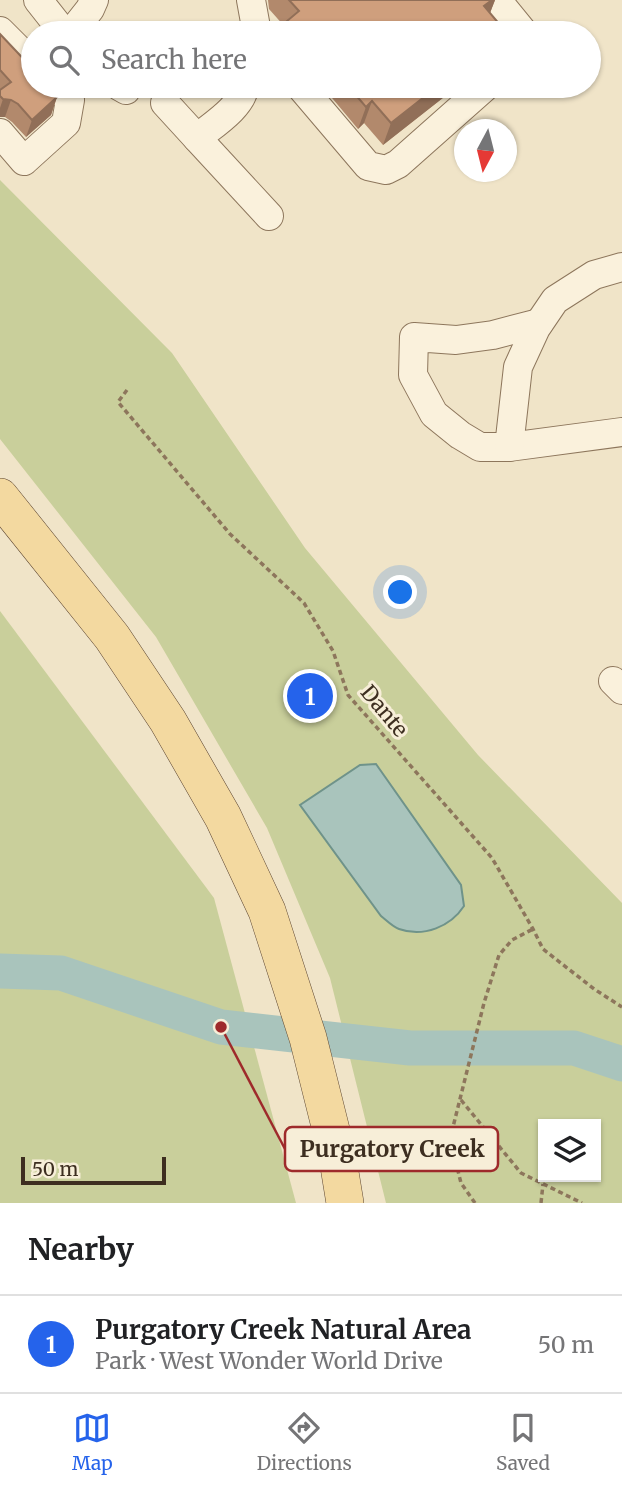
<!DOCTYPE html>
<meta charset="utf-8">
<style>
body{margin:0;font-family:Merriweather,serif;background:#f6f6f6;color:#202124}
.controls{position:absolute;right:21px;bottom:21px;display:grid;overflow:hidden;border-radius:0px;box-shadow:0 2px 5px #0004}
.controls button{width:63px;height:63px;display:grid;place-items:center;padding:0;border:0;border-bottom:2px solid #e0e0e0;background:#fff;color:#202124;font:35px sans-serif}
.compass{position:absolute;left:454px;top:119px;width:63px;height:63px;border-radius:50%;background:#fff;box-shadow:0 2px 5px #0004;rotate:187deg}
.scale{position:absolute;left:21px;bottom:18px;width:145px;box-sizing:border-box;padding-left:7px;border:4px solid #3d2e20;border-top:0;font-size:19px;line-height:24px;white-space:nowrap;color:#3d2e20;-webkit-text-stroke:5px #f7eed8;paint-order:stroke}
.you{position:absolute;left:401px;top:593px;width:24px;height:24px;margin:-18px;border:5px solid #fff;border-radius:50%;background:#1a73e8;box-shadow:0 0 0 10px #1a73e833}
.badge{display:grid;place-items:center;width:46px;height:46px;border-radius:50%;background:#2563eb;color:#fff;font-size:23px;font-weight:700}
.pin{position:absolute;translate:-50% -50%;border:4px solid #fff;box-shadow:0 2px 7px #0006}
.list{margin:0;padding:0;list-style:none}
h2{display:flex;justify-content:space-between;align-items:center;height:91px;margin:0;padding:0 28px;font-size:30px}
h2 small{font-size:23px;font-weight:400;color:#757577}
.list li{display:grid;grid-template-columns:46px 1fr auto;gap:21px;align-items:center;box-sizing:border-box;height:98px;padding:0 28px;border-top:2px solid #e0e0e0}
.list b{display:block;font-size:26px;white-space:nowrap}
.list p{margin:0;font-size:23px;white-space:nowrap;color:#757577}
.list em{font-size:23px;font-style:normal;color:#757577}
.icon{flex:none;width:38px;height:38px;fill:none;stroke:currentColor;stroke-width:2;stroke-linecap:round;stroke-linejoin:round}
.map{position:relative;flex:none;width:622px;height:1203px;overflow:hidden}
.search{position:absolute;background:#fff;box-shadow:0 2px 5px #0004;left:21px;right:21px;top:21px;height:77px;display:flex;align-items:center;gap:18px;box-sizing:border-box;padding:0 24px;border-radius:38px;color:#757577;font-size:26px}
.sheet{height:189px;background:#fff}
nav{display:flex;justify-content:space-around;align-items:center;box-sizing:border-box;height:98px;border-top:2px solid #e0e0e0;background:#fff;font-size:19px;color:#757577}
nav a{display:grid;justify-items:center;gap:4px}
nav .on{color:#2563eb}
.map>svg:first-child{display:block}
.green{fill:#c9cf9b;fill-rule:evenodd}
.water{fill:#a9c4bc;stroke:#6f938a;stroke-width:2}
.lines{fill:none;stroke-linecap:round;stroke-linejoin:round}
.river{stroke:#a9c4bc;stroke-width:35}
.minor-casing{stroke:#8d765c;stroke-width:30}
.major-casing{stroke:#5b4430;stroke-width:38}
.path{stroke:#8d765c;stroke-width:3.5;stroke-dasharray:5 3.5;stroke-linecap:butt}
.minor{stroke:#faf1dc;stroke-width:28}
.major{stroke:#f3d9a0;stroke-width:37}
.wall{fill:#b2896c}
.shaded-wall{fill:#916f58}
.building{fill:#cf9f7d;stroke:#916f58;stroke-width:2}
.labels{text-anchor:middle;stroke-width:6;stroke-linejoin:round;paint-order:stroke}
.street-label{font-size:21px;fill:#3d2e20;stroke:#f7eed8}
.leader{fill:none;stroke:#9e2a2b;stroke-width:2.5}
.callout-dot{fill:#9e2a2b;stroke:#f7eed8;stroke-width:2.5}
.callout{fill:#f7eed8;stroke:#9e2a2b;stroke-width:2.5}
.callout-label{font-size:23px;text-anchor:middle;font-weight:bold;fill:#3d2e20}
</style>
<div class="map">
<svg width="622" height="1203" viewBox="0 0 622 1203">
<rect width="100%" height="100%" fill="#f0e4c8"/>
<g class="green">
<path d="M0,180L172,353L305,548L478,755L622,903V1203H386L330,978L267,828L156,637L0,439ZM543,1124H596V1177H543Z"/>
<polygon points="0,611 214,898 296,1203 0,1203"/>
</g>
<path class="water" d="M376,764L461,885L464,906C451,926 424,938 399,929C393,927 387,921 381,916L300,805L360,765Z"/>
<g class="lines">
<polyline class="river" points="0,971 61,973 221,1027 410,1048 574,1048 622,1064"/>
<defs>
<g id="minor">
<polyline points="38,0 64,33"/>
<polyline points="251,0 257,33"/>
<polyline points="497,0 524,33"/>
<polyline points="0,31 33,64"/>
<polyline points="71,33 90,9 94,0"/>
<polyline points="119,86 126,90"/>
<path d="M245,86C241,108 214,124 197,138L269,216"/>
<polyline points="300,86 368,166 386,170 398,164 486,86"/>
<polyline points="165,103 197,138"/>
<polyline points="0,133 24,161 66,123 70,100 55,86"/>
<polyline points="539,323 493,335 456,340 414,337 413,375 434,414 460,435 480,447 509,447 622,432"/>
<polyline points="509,447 518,367 536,328 555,300 594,275 622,267"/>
<polyline points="613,681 622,690"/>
</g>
<polyline id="major" points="0,497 112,637 168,721 223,817 267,911 308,1038 337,1154 345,1203"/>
</defs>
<use href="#minor" class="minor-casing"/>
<use href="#major" class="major-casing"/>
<g class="path">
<polyline points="127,390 118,402 230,534 304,603 333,651 348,695 492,858 533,929 543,949 594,989 622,1007"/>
<polyline points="461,1100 521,1173 582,1203"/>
<polyline points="475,1203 461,1183 450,1139 484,1003 499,955 512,940 533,929"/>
<polyline points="541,1203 543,1184"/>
</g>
<use href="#minor" class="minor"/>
<use href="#major" class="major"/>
</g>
<g class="wall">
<polygon points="268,0 495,0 490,13 506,32 505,33 283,33 285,27 269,9"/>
<polygon points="0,34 57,97 51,115 26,137 12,122 5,117 0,117"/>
<polygon points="322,86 458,86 383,145 364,123 358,129"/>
</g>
<g class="shaded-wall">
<polygon points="492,0 495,0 488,18 484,6"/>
<polygon points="438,86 458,86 383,145 391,123"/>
<polygon points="57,97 51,115 26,137 32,120"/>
<polygon points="3,99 11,100 5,117 0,117 0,108"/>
<polygon points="372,101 364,123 358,129 366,107"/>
</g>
<g class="building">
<polygon points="289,0 492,0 484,6 506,32 504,33 298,33 287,21 299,11"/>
<polygon points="0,34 33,69 33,86 50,86 57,94 57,97 32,120 18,104 11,100 3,99 0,96 0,90 11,82 0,70"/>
<polygon points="348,86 438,86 391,123 372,101 366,107"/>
</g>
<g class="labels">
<g class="street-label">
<text transform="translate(384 711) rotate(50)" y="7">Dante</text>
</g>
</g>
<path class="leader" d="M221 1027L285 1149"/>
<circle class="callout-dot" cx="221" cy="1027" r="7"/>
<rect class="callout" x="285" y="1127" width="213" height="44" rx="7"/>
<g class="callout-label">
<text x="392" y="1157">Purgatory Creek</text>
</g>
</svg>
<div class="controls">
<button><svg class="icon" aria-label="layers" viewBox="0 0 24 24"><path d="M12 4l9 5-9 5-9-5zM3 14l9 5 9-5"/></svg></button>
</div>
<svg class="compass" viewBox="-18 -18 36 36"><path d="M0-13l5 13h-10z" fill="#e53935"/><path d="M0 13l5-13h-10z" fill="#757577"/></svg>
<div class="scale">50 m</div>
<div class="you"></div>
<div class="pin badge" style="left:310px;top:696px">1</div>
<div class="search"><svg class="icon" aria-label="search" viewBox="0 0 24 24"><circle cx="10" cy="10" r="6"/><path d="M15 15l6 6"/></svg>Search here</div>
</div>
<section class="sheet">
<h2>Nearby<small></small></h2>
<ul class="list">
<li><span class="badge">1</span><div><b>Purgatory Creek Natural Area</b><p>Park · West Wonder World Drive</p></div><em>50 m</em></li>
</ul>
</section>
<nav>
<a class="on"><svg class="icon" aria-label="map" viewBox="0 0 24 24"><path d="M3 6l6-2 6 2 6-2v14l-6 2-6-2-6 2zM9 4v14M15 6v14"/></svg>Map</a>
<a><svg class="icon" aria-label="directions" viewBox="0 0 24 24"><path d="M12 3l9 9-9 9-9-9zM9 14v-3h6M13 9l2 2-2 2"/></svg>Directions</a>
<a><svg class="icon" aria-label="saved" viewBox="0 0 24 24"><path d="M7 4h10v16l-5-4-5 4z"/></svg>Saved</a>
</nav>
